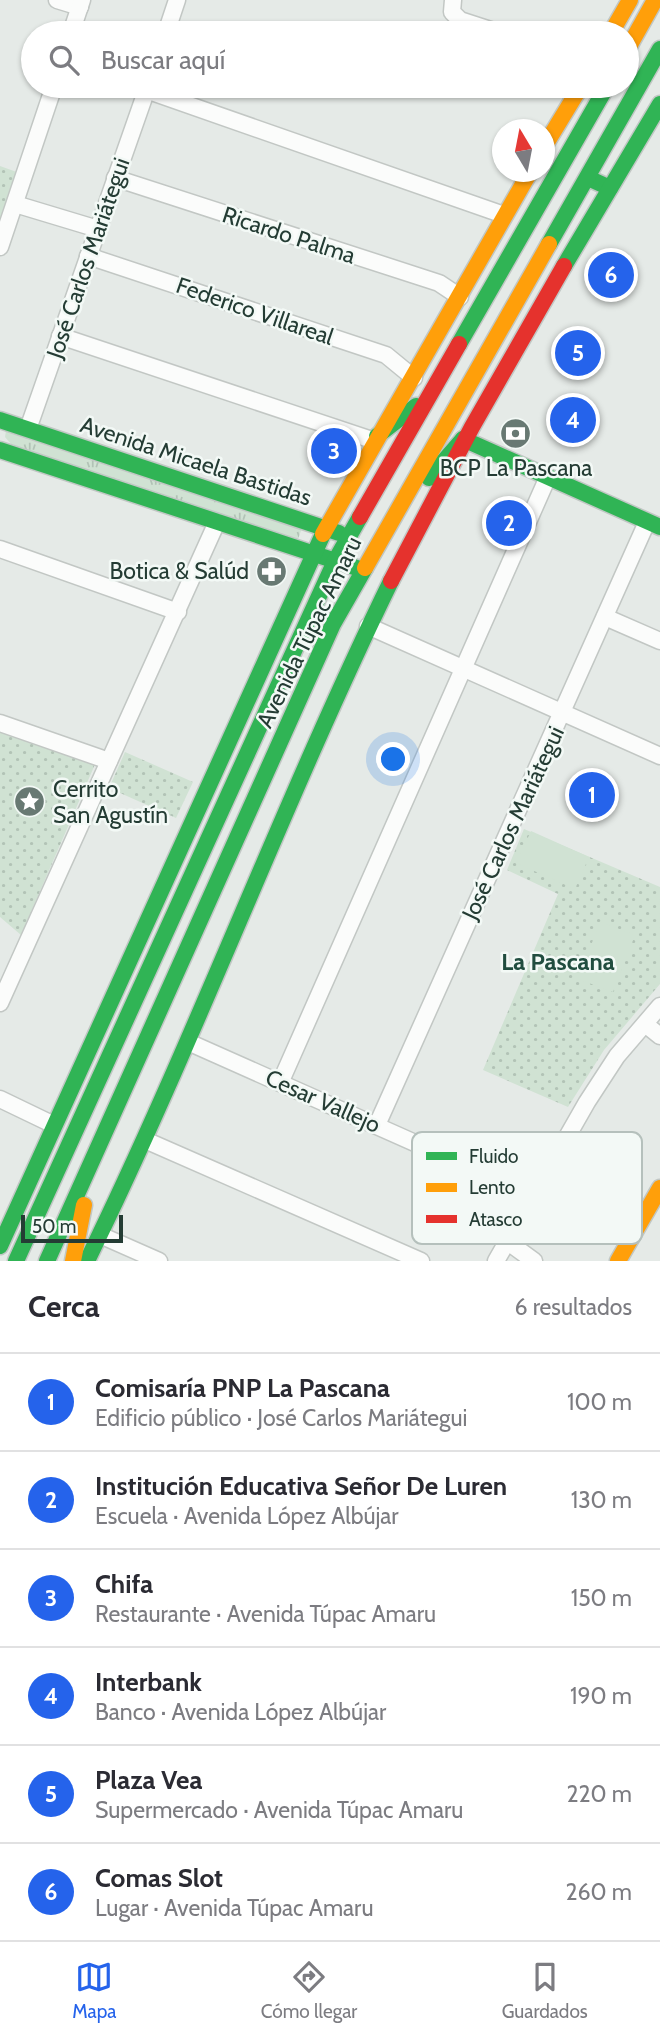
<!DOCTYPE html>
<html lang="es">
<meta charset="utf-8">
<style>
body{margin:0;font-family:Cabin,sans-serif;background:#f7f7f7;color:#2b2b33}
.compass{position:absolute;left:492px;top:119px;width:63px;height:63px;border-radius:50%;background:#fff;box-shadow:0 2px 5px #0004;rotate:350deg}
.scale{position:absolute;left:21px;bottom:18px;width:102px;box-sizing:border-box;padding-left:7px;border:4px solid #243c34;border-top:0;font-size:19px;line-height:24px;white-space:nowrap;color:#243c34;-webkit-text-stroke:5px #f3f9f6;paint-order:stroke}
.you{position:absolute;left:394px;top:760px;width:24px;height:24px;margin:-18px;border:5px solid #fff;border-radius:50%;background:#1a73e8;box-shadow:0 0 0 10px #1a73e833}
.badge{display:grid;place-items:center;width:46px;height:46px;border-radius:50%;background:#2563eb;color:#fff;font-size:23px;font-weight:700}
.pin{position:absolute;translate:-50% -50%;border:4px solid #fff;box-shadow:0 2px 7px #0006}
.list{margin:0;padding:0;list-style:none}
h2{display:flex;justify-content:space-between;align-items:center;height:91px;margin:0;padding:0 28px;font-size:30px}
h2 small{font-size:23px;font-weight:400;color:#7c7c81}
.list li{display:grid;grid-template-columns:46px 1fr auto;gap:21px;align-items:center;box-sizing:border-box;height:98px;padding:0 28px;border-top:2px solid #e1e1e2}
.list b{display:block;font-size:26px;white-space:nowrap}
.list p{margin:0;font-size:23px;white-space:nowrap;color:#7c7c81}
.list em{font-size:23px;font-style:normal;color:#7c7c81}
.icon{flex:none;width:38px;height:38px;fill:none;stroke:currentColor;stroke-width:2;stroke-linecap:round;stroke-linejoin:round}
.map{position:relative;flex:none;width:660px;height:1261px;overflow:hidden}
.search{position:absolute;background:#fff;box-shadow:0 2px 5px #0004;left:21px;right:21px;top:21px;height:77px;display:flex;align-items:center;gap:18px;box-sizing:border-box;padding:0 24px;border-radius:38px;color:#7c7c81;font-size:26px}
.sheet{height:679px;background:#fff}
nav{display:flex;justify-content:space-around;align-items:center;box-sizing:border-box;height:98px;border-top:2px solid #e1e1e2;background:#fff;font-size:19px;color:#7c7c81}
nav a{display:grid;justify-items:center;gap:4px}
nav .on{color:#2563eb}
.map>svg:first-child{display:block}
.grass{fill:url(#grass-tufts)}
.park{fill:url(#park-dots)}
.pitch{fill:#d0e2d3}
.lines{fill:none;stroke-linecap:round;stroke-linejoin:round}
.street-casing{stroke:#c2c7c4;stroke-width:19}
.fast-casing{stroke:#c1c7c4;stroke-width:19}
.slow-casing{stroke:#c1c7c4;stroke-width:19}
.jam-casing{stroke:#c1c7c4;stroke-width:19}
.street{stroke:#fbfcfb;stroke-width:16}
.fast{stroke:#30b455;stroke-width:16}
.slow{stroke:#ff9f0a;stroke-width:16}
.jam{stroke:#e5322d;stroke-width:16}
.labels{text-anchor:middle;stroke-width:5;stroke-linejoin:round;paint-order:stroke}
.street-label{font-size:23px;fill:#243c34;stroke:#f3f9f6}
.poi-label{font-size:23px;fill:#243c34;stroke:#f3f9f6}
.neighbourhood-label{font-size:24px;font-weight:bold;fill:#214d3f;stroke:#f3f9f6}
.key{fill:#f3f9f6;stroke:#b5c0bc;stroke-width:2}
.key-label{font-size:19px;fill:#243c34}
</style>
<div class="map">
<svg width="660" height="1261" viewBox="0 0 660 1261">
<defs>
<pattern id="grass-tufts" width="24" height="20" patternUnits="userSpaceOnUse" patternTransform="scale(1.75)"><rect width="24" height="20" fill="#d0e2d3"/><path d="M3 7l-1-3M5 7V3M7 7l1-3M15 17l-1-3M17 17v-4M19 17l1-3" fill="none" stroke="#b2c3b6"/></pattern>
<pattern id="park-dots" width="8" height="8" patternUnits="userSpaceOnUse" patternTransform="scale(1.75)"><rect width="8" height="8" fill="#d0e2d3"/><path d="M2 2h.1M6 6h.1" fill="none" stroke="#b2c3b6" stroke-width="1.8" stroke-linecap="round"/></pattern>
</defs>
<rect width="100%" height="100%" fill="#e5eae7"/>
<polygon class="grass" points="6,431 302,528 297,542 11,444 5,437"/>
<g class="park">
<polygon points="0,166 25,175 0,223"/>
<polygon points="0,728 96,762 21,935 0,917"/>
<polygon points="125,752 193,782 176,818 109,788"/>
<polygon points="524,829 660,887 660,984 604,1050 568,1107 483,1070 558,894 507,870"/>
</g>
<g class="pitch">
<polygon points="531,831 589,857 575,889 516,863"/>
<polygon points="600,922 635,935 613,992 578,979"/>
</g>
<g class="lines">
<defs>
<g id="street">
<polyline points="57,0 80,7"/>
<polyline points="453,0 452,12 460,20 500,33"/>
<polyline points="71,33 82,0"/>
<polyline points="166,33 177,0"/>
<polyline points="146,90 504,215"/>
<polyline points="115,178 439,283 460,297"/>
<polyline points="15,204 98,229"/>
<polyline points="0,247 54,86"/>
<polyline points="88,256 386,355 414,378"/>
<polyline points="60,336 375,441"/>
<polyline points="28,429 148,86"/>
<polyline points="0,549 178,612"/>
<polyline points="605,617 660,641"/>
<polyline points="368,626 660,756"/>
<polyline points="0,723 109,761"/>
<polyline points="0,1003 217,522"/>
<polyline points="645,1024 660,1036"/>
<polyline points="188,1042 534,1196"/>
<polyline points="281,1081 547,479"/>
<polyline points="0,1099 54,1125"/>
<polyline points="377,1125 647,522"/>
<polyline points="145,1140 421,1261"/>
<polyline points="100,1235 159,1261"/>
<polyline points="508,1242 534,1261"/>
<polyline points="496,1261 587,1102 617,1056 660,1006"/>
</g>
<g id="fast">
<polyline points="588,178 610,188"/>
<polyline points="549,244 660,49"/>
<polyline points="564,266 660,104"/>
<polyline points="459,344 607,86"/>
<polyline points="0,420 339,533"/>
<polyline points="377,436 416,406"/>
<polyline points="463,439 660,527"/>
<polyline points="0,450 363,570"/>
<polyline points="429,478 463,439"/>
<polyline points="0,1246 323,534"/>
<polyline points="16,1261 335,561 360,517"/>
<polyline points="47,1261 333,624 365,568"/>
<path d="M87,1261C196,1038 282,805 391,581"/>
</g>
<g id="slow">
<polyline points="611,33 630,0"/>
<polyline points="627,50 655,0"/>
<polyline points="544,147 581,86"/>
<polyline points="323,534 530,172"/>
<polyline points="365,568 549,244"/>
<polyline points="73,1261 84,1205"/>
<polyline points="618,1261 660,1188"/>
</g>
<g id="jam">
<polyline points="360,517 459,344"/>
<polyline points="391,581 472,427 564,266"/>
</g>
</defs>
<use href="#street" class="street-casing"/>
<use href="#fast" class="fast-casing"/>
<use href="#slow" class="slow-casing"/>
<use href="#jam" class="jam-casing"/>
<use href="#street" class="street"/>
<use href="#fast" class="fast"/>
<use href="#slow" class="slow"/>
<use href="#jam" class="jam"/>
</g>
<defs>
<symbol id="bank-disc" viewBox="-11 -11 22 22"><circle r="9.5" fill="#687973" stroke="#f3f9f6"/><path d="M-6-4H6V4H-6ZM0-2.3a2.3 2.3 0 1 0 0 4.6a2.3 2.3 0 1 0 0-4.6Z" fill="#fff"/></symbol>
<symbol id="pharmacy-disc" viewBox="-11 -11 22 22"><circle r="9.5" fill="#687973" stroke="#f3f9f6"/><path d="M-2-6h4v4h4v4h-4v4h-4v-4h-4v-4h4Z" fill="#fff"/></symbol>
<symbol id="sight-disc" viewBox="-11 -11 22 22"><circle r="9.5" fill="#687973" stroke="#f3f9f6"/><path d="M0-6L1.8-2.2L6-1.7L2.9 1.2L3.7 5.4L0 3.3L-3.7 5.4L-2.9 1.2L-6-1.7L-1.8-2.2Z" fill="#fff"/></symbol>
</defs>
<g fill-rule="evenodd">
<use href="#bank-disc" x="498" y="416" width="35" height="35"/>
<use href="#pharmacy-disc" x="254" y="554" width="35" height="35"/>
<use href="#sight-disc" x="12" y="784" width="35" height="35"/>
</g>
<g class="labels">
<g class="street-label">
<text transform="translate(289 235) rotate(18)" y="8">Ricardo Palma</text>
<text transform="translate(88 258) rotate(-71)" y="8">José Carlos Mariátegui</text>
<text transform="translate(255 311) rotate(19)" y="8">Federico Villareal</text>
<text transform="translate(196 461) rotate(18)" y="8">Avenida Micaela Bastidas</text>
<text transform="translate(309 632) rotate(-64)" y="8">Avenida Túpac Amaru</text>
<text transform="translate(513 823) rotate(-65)" y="8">José Carlos Mariátegui</text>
<text transform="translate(323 1101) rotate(24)" y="8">Cesar Vallejo</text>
</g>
<g class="poi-label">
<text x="516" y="476">BCP La Pascana</text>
<text x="249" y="579" text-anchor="end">Botica &amp; Salúd</text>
<text x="53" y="797" text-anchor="start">Cerrito<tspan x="53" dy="26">San Agustín</tspan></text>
</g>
<g class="neighbourhood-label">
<text x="558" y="970">La Pascana</text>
</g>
</g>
<rect x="412" y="1132" width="230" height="112" rx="10" class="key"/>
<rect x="426" y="1152" width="31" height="8" fill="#30b455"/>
<rect x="426" y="1183" width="31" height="9" fill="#ff9f0a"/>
<rect x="426" y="1215" width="31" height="8" fill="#e5322d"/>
<g class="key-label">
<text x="469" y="1163">Fluido</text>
<text x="469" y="1194">Lento</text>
<text x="469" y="1226">Atasco</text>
</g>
</svg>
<svg class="compass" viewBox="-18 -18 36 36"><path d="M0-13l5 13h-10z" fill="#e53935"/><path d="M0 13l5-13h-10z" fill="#7c7c81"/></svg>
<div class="scale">50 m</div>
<div class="you"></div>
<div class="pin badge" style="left:592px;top:795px">1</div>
<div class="pin badge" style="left:509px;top:523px">2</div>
<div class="pin badge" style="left:334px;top:451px">3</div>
<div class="pin badge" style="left:573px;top:420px">4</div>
<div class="pin badge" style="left:578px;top:353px">5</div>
<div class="pin badge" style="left:611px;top:275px">6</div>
<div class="search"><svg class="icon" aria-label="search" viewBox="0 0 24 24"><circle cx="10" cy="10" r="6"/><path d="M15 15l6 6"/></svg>Buscar aquí</div>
</div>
<section class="sheet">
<h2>Cerca<small>6 resultados</small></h2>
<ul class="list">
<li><span class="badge">1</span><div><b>Comisaría PNP La Pascana</b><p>Edificio público · José Carlos Mariátegui</p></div><em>100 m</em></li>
<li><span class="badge">2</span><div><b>Institución Educativa Señor De Luren</b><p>Escuela · Avenida López Albújar</p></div><em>130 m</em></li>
<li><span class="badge">3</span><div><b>Chifa</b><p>Restaurante · Avenida Túpac Amaru</p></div><em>150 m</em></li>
<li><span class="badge">4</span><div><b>Interbank</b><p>Banco · Avenida López Albújar</p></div><em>190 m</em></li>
<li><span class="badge">5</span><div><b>Plaza Vea</b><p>Supermercado · Avenida Túpac Amaru</p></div><em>220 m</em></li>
<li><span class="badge">6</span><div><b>Comas Slot</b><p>Lugar · Avenida Túpac Amaru</p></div><em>260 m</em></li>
</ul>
</section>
<nav>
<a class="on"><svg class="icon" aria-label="map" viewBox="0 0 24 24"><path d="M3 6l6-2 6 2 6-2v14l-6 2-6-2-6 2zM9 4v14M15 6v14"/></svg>Mapa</a>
<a><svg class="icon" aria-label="directions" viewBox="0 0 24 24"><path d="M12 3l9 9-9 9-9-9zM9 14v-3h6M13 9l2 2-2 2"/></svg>Cómo llegar</a>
<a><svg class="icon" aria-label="saved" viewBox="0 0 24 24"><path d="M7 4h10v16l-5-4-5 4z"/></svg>Guardados</a>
</nav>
